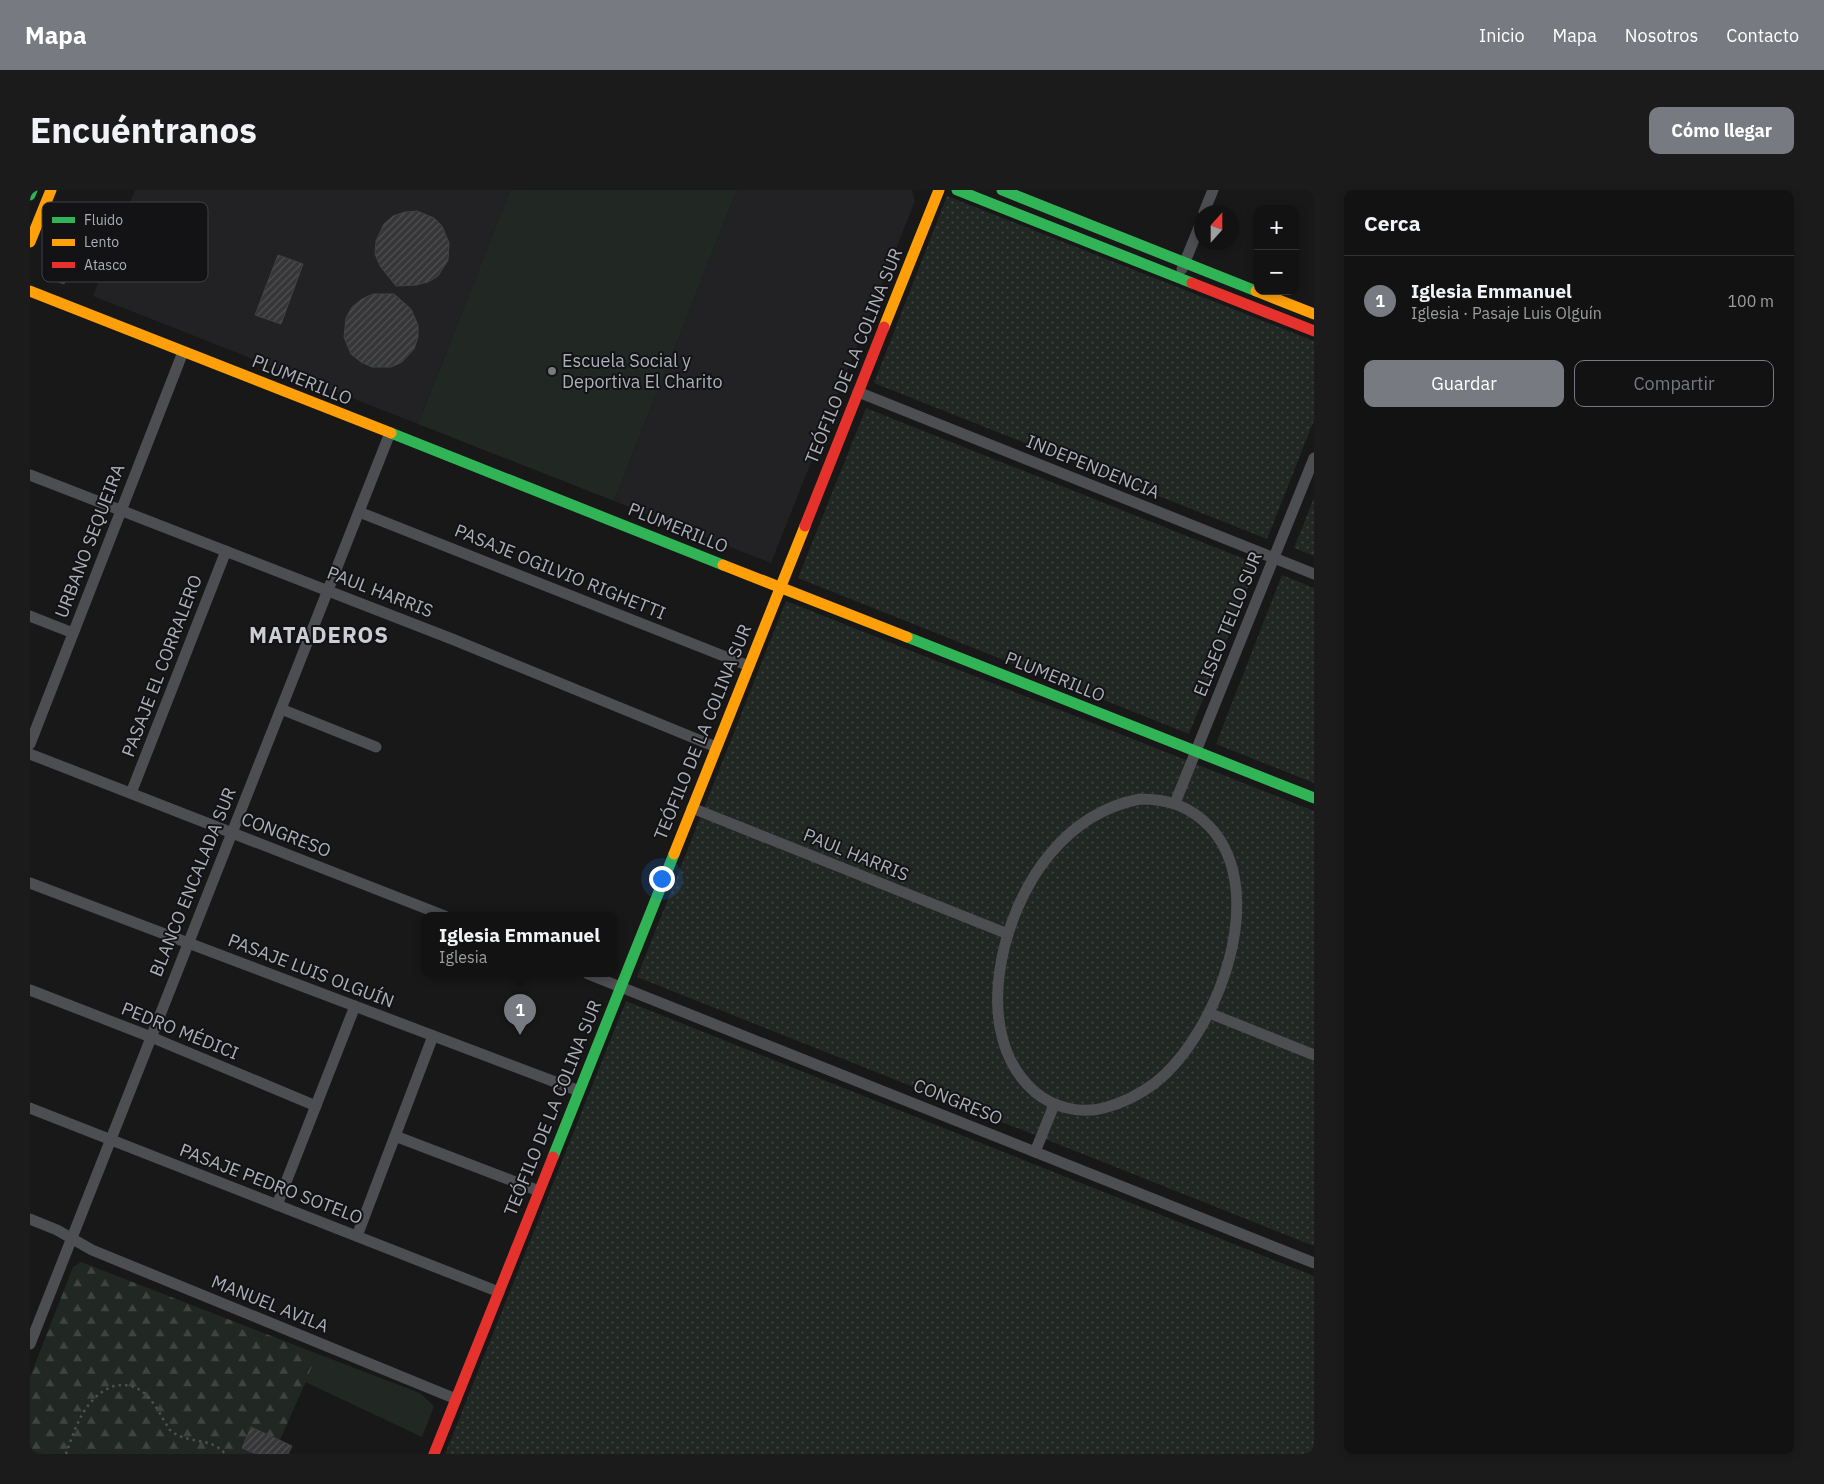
<!DOCTYPE html>
<html lang="es">
<meta charset="utf-8">
<style>
body{margin:0;font-family:"IBM Plex Sans",sans-serif;background:#1b1b1b;color:#f1f3f6}
.controls{position:absolute;right:15px;top:15px;display:grid;overflow:hidden;border-radius:10px;box-shadow:0 2px 8px #0003}
.controls button{width:45px;height:45px;display:grid;place-items:center;padding:0;border:0;border-bottom:1px solid #313232;background:#121212;color:#f1f3f6;font:25px sans-serif}
.compass{position:absolute;left:1164px;top:15px;width:45px;height:45px;border-radius:50%;background:#121212;box-shadow:0 2px 8px #0003;rotate:21deg}
.you{position:absolute;left:631px;top:688px;width:18px;height:18px;margin:-12px;border:4px solid #fff;border-radius:50%;background:#1a73e8;box-shadow:0 0 0 8px #1a73e833}
.badge{display:grid;place-items:center;width:32px;height:32px;border-radius:50%;background:#777a81;color:#fff;font-size:16px;font-weight:700}
.pin{position:absolute;translate:-50% -41px;filter:drop-shadow(0 1px 2px #0008)}
.pin::after{content:'';position:absolute;top:26px;width:18px;height:15px;background:inherit;clip-path:polygon(0 0,100% 0,50% 100%)}
.popup{position:absolute;left:392px;top:722px;width:195px;height:65px;box-sizing:border-box;display:grid;place-content:center;border-radius:10px;background:#121212;filter:drop-shadow(0 1px 4px #0005);font-size:16px;white-space:nowrap;color:#9c9e9f}
.popup b{font-size:19px;color:#f1f3f6}
.popup::after{content:'';position:absolute;left:50%;top:100%;margin-left:-10px;border:10px solid transparent;border-top-color:#121212}
.list{margin:0;padding:0;list-style:none}
h2{display:flex;justify-content:space-between;align-items:center;height:65px;margin:0;padding:0 20px;font-size:21px}
h2 small{font-size:16px;font-weight:400;color:#9c9e9f}
.list li{display:grid;grid-template-columns:32px 1fr auto;gap:15px;align-items:center;box-sizing:border-box;height:90px;padding:0 20px;border-top:1px solid #313232}
.list b{display:block;font-size:19px;white-space:nowrap}
.list p{margin:0;font-size:16px;white-space:nowrap;color:#9c9e9f}
.list em{font-size:16px;font-style:normal;color:#9c9e9f}
.actions{display:flex;gap:10px;padding:15px 20px}
.actions a{flex:1;padding:11px 0;border:1px solid #777a81;border-radius:10px;text-align:center;font-size:18px;color:#777a81}
.actions .main{background:#777a81;color:#fff}
.map{position:relative;flex:none;width:1284px;height:1264px;overflow:hidden;border-radius:10px}
header{display:flex;align-items:center;gap:30px;box-sizing:border-box;height:70px;padding:0 25px;background:#777a81;color:#fff}
header strong{font-size:24px}
nav{display:flex;gap:28px;margin-inline-start:auto;font-size:18px}
.intro{display:flex;align-items:center;justify-content:space-between;box-sizing:border-box;height:120px;padding:0 30px}
h1{margin:0;font-size:35px}
.button{padding:12px 22px;border-radius:10px;background:#777a81;color:#fff;font-size:18px;font-weight:700}
main{display:flex;gap:30px;padding:0 30px}
aside{flex:1;background:#121212;border-radius:10px;box-shadow:0 2px 8px #0003}
.map>svg:first-child{display:block}
.built{fill:#222224}
.grass{fill:url(#grass-dots)}
.forest{fill:url(#forest-firs)}
.park{fill:#212722}
.building{fill:url(#building-hatch);stroke:#414244}
.lines{fill:none;stroke-linecap:round;stroke-linejoin:round}
.path{stroke:#4e4f53;stroke-width:2.5;stroke-dasharray:2.5 4;stroke-linecap:butt}
.street{stroke:#4d4e51;stroke-width:11}
.fast{stroke:#30b455;stroke-width:11}
.slow{stroke:#ff9f0a;stroke-width:11}
.jam{stroke:#e5322d;stroke-width:11}
.poi-dot{fill:#777a81;stroke:#131214;stroke-width:2}
.labels{text-anchor:middle;stroke-width:4;stroke-linejoin:round;paint-order:stroke}
.street-label{font-size:18px;fill:#aaafb9;stroke:#131214}
.poi-label{font-size:18px;fill:#aaafb9;stroke:#131214;text-anchor:start}
.district-label{font-size:22px;font-weight:bold;letter-spacing:1px;fill:#cbced5;stroke:#131214}
.key{fill:#131214;stroke:#404146;stroke-width:1}
.key-label{font-size:14px;fill:#aaafb9}
</style>
<header>
<strong>Mapa</strong>
<nav><a>Inicio</a><a>Mapa</a><a>Nosotros</a><a>Contacto</a></nav>
</header>
<div class="intro"><h1>Encuéntranos</h1><a class="button">Cómo llegar</a></div>
<main>
<div class="map">
<svg width="1284" height="1264" viewBox="0 0 1284 1264">
<defs>
<pattern id="grass-dots" width="8" height="8" patternUnits="userSpaceOnUse" patternTransform="scale(1.25)"><rect width="8" height="8" fill="#212722"/><path d="M2 2h.1M6 6h.1" fill="none" stroke="#3f4440" stroke-width="1.8" stroke-linecap="round"/></pattern>
<pattern id="forest-firs" width="22" height="20" patternUnits="userSpaceOnUse" patternTransform="scale(1.25)"><rect width="22" height="20" fill="#212722"/><path d="M5 1l3.5 6h-7zM16 11l3.5 6h-7z" fill="#3f4440"/></pattern>
<pattern id="building-hatch" width="6" height="6" patternUnits="userSpaceOnUse" patternTransform="scale(1.25)"><rect width="6" height="6" fill="#363638"/><path d="M-1 1l2-2M0 6l6-6M5 7l2-2" fill="none" stroke="#505153"/></pattern>
</defs>
<rect width="100%" height="100%" fill="#181818"/>
<g class="built">
<polygon points="105,0 480,0 388,234 63,106"/>
<polygon points="707,0 882,0 885,11 741,373 584,311"/>
</g>
<g class="grass">
<polygon points="917,6 1284,151 1284,230 1237,349 844,193"/>
<polygon points="836,218 1227,374 1159,544 768,388"/>
<polygon points="1284,308 1284,366 1264,358"/>
<polygon points="1252,385 1284,398 1284,593 1186,554"/>
<polygon points="756,411 1284,621 1284,1056 607,787"/>
<polygon points="596,811 1284,1086 1284,1264 415,1264"/>
</g>
<polygon class="forest" points="51,1072 288,1164 250,1250 221,1237 212,1257 226,1264 0,1264 0,1187 43,1077"/>
<g class="park">
<polygon points="480,0 707,0 584,311 388,234"/>
<polygon points="288,1164 390,1203 404,1216 392,1247 275,1192"/>
</g>
<g class="building">
<polygon points="387,21 404,28 412,36 419,53 418,70 408,86 398,92 386,95 366,96 350,76 345,64 346,51 354,34 363,26 375,22"/>
<polygon points="39,56 62,66 57,79 49,75 43,90 36,88 34,94 23,90 17,77 23,62 35,67"/>
<polygon points="248,65 273,74 251,134 225,125"/>
<polygon points="343,104 364,104 381,119 388,135 388,147 384,159 372,172 361,177 342,177 331,172 321,164 314,147 316,128 322,117 332,109"/>
<polygon points="221,1237 262,1256 258,1264 226,1264 212,1258"/>
</g>
<g class="lines">
<path class="path" d="M36,1264C45,1238 55,1206 84,1196C93,1194 102,1195 110,1200C124,1209 131,1227 140,1240C157,1255 181,1246 195,1264"/>
<g class="street">
<polyline points="1174,22 1183,0"/>
<polyline points="1152,79 1172,30"/>
<polyline points="828,202 1284,384"/>
<polyline points="0,285 422,449 686,557"/>
<polyline points="329,322 719,476"/>
<polyline points="0,426 43,443"/>
<polyline points="251,519 346,557"/>
<polyline points="0,554 153,162"/>
<polyline points="0,564 415,726"/>
<polyline points="101,603 196,361"/>
<path d="M1110,609C1138,609 1160,616 1180,637C1241,703 1187,844 1125,893C1109,905 1093,913 1074,918C1051,924 1024,918 1005,902C939,845 971,722 1020,664C1044,635 1073,616 1110,609Z"/>
<polyline points="1145,613 1284,268"/>
<polyline points="662,618 978,744"/>
<polyline points="0,693 549,901"/>
<polyline points="558,784 1284,1073"/>
<polyline points="0,800 121,847 286,916"/>
<polyline points="1179,823 1284,865"/>
<polyline points="0,918 469,1102"/>
<polyline points="365,946 509,1001"/>
<polyline points="1005,962 1024,915"/>
<polyline points="247,1015 325,816"/>
<polyline points="0,1029 27,1040 62,1060 426,1209"/>
<polyline points="327,1046 403,846"/>
<polyline points="0,1154 360,243"/>
</g>
<g class="fast">
<polyline points="927,0 1162,93"/>
<polyline points="972,0 1226,101"/>
<polyline points="0,5 2,0"/>
<polyline points="361,243 693,375"/>
<polyline points="877,447 1284,608"/>
<polyline points="523,967 644,664"/>
</g>
<g class="slow">
<polyline points="0,52 21,0"/>
<polyline points="0,101 361,243"/>
<polyline points="1226,101 1284,124"/>
<polyline points="854,137 909,0"/>
<polyline points="693,375 877,447"/>
<polyline points="644,664 775,336"/>
</g>
<g class="jam">
<polyline points="1162,93 1284,141"/>
<polyline points="775,336 854,137"/>
<polyline points="404,1264 523,967"/>
</g>
</g>
<circle class="poi-dot" cx="522" cy="181" r="5"/>
<g class="labels">
<g class="street-label">
<text transform="translate(824 166) rotate(-68)" y="6">TEÓFILO DE LA COLINA SUR</text>
<text transform="translate(272 190) rotate(22)" y="6">PLUMERILLO</text>
<text transform="translate(1063 277) rotate(22)" y="6">INDEPENDENCIA</text>
<text transform="translate(648 338) rotate(22)" y="6">PLUMERILLO</text>
<text transform="translate(60 351) rotate(-69)" y="6">URBANO SEQUEIRA</text>
<text transform="translate(530 382) rotate(22)" y="6">PASAJE OGILVIO RIGHETTI</text>
<text transform="translate(350 402) rotate(21)" y="6">PAUL HARRIS</text>
<text transform="translate(1198 434) rotate(-68)" y="6">ELISEO TELLO SUR</text>
<text transform="translate(132 476) rotate(-69)" y="6">PASAJE EL CORRALERO</text>
<text transform="translate(1025 487) rotate(22)" y="6">PLUMERILLO</text>
<text transform="translate(673 542) rotate(-68)" y="6">TEÓFILO DE LA COLINA SUR</text>
<text transform="translate(256 645) rotate(21)" y="6">CONGRESO</text>
<text transform="translate(826 665) rotate(22)" y="6">PAUL HARRIS</text>
<text transform="translate(163 692) rotate(-68)" y="6">BLANCO ENCALADA SUR</text>
<text transform="translate(281 781) rotate(21)" y="6">PASAJE LUIS OLGUÍN</text>
<text transform="translate(150 841) rotate(22)" y="6">PEDRO MÉDICI</text>
<text transform="translate(928 912) rotate(22)" y="6">CONGRESO</text>
<text transform="translate(523 918) rotate(-68)" y="6">TEÓFILO DE LA COLINA SUR</text>
<text transform="translate(241 994) rotate(21)" y="6">PASAJE PEDRO SOTELO</text>
<text transform="translate(240 1114) rotate(22)" y="6">MANUEL AVILA</text>
</g>
<g class="poi-label">
<text x="532" y="177">Escuela Social y<tspan x="532" dy="21">Deportiva El Charito</tspan></text>
</g>
<g class="district-label">
<text x="289" y="453">MATADEROS</text>
</g>
</g>
<rect x="12" y="12" width="166" height="80" rx="8" class="key"/>
<rect x="22" y="27" width="23" height="6" fill="#30b455"/>
<rect x="22" y="49" width="23" height="7" fill="#ff9f0a"/>
<rect x="22" y="72" width="23" height="6" fill="#e5322d"/>
<g class="key-label">
<text x="54" y="35">Fluido</text>
<text x="54" y="57">Lento</text>
<text x="54" y="80">Atasco</text>
</g>
</svg>
<div class="controls">
<button>+</button>
<button>−</button>
</div>
<svg class="compass" viewBox="-18 -18 36 36"><path d="M0-13l5 13h-10z" fill="#e53935"/><path d="M0 13l5-13h-10z" fill="#9c9e9f"/></svg>
<div class="you"></div>
<div class="pin badge" style="left:490px;top:845px">1</div>
<div class="popup"><b>Iglesia Emmanuel</b>Iglesia</div>
</div>
<aside>
<h2>Cerca<small></small></h2>
<ul class="list">
<li><span class="badge">1</span><div><b>Iglesia Emmanuel</b><p>Iglesia · Pasaje Luis Olguín</p></div><em>100 m</em></li>
</ul>
<div class="actions"><a class="main">Guardar</a><a>Compartir</a></div>
</aside>
</main>
